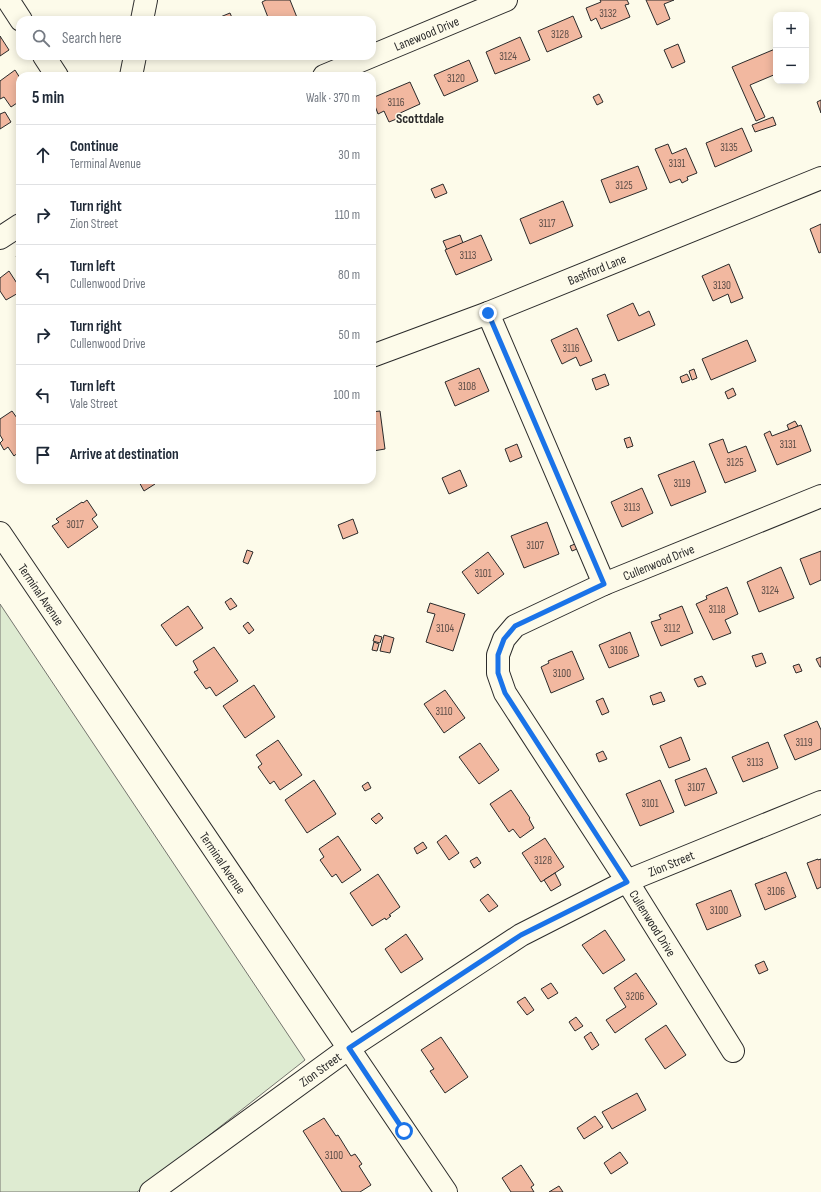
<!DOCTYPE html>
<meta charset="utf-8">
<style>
body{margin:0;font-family:"Sofia Sans Condensed",sans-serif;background:#f6f6f7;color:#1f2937}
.controls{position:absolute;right:12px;top:12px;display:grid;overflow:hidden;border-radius:8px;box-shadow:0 2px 10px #0003}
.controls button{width:36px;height:36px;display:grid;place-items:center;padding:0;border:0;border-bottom:1px solid #e0e1e3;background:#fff;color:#1f2937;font:20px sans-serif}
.stop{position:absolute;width:12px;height:12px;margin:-9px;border:3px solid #1a73e8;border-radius:50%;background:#fff}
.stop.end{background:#1a73e8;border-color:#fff;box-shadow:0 1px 4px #0008}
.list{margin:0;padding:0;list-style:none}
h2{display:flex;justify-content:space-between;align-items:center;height:52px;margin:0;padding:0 16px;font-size:17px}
h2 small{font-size:13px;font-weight:400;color:#747a83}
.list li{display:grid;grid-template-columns:26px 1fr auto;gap:12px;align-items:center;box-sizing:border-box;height:60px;padding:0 16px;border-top:1px solid #e0e1e3}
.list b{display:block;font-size:15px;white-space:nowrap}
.list p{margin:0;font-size:13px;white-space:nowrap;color:#747a83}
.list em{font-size:13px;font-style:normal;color:#747a83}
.icon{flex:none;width:22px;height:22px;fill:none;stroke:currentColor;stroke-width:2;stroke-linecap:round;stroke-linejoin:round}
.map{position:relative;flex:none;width:821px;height:1192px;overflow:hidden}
.search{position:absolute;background:#fff;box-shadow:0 2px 10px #0003;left:16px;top:16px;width:360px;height:44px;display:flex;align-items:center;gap:10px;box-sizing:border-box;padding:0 14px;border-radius:12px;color:#747a83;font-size:15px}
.panel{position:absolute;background:#fff;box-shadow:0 2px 10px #0003;left:16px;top:72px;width:360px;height:412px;border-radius:12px}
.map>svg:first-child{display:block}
.green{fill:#deebd1;stroke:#74746e}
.building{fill:#f2b8a0;stroke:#2b2b2b}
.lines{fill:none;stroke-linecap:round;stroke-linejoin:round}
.minor-casing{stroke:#2b2b2b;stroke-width:24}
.minor{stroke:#fdfbea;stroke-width:22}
.route{stroke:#1a73e8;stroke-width:5}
.labels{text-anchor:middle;stroke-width:3;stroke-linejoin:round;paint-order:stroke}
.number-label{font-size:11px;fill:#5d4e48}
.street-label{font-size:13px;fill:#2b2b2b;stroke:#fdfbea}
.neighbourhood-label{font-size:14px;font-weight:bold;fill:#2b2b2b;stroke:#fdfbea}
</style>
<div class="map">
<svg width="821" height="1192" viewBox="0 0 821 1192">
<rect width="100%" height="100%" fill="#fdfbea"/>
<polygon class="green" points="0,604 305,1060 137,1192 0,1192"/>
<g class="building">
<polygon points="266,0 290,0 298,20 269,20 262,2"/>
<polygon points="600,0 627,0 629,4 625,5 630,17 601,29 596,18 591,21 586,8 601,2"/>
<polygon points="646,0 674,0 664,4 670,19 657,25"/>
<polygon points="230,13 233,20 213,20"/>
<polygon points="573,16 582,37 547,52 538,31"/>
<polygon points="0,36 9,50 0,56"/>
<polygon points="520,37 530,60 495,74 486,52"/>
<polygon points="678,44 685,62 672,68 664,50"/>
<polygon points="775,49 776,51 776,74 750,85 765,117 756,121 732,67"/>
<polygon points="469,60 478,81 444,96 434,75"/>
<polygon points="15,70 20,78 20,101 11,107 4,97 0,99 0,81"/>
<polygon points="410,82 420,104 398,114 399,118 389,122 384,111 378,114 372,98"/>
<polygon points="599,94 603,102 597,105 593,97"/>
<polygon points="821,100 821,113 817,102"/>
<polygon points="5,112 11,122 0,129 0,114"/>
<polygon points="773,117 776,125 755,132 752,125"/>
<polygon points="742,128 752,151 715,167 706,143"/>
<polygon points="668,144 672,154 686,148 697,173 687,177 688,180 682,183 680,179 670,183 655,149"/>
<polygon points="638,166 647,189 610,203 601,180"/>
<polygon points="443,184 447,193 435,198 431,189"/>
<polygon points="563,201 573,226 530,244 520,219"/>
<polygon points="821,224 821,252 819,253 810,229"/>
<polygon points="460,235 463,243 447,250 443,241"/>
<polygon points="481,235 492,260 456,275 445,250"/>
<polygon points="20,253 20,262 16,256"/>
<polygon points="729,264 743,298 731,303 728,294 713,301 702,276"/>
<polygon points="9,271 20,288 20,292 6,300 0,291 0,278"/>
<polygon points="633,303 639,316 649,311 655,325 618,341 607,315"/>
<polygon points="577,328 592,361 580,366 576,357 562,364 551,340"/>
<polygon points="747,340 756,361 711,380 702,359"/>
<polygon points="479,368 489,391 455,406 445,382"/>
<polygon points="694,369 697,378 692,380 689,371"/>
<polygon points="605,374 609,385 596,390 592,379"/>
<polygon points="687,374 690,380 682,383 680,377"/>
<polygon points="733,388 736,395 728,399 725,392"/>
<polygon points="12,411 17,418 20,416 20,451 14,456 8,447 4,450 0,443 3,440 0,435 0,419"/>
<polygon points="380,411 385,449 373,451 372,412"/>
<polygon points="795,421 798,426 789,430 787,425"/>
<polygon points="801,425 811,451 777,465 764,434 770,431 772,436"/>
<polygon points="630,437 633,446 627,448 624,439"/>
<polygon points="723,439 728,453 746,446 756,471 725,483 709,444"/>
<polygon points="517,444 522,457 510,462 505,449"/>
<polygon points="694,461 706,492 671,506 658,475"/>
<polygon points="460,470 467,486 449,494 442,478"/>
<polygon points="138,480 152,480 155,484 144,491"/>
<polygon points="642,488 653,513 622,527 611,502"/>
<polygon points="87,500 97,515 92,519 98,527 68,548 52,526 59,522 56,519 82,502 83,503"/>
<polygon points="353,519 358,533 343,539 338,525"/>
<polygon points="547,522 559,554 524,568 511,536"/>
<polygon points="575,544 577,549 572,551 570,546"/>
<polygon points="247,550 253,552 248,564 243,562"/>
<polygon points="821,551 821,580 810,585 800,559"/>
<polygon points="488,552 504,574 478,594 462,572"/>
<polygon points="781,567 794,598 759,612 747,582"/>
<polygon points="727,587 738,614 725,620 731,633 713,640 696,604 707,599 706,596"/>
<polygon points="231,598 237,606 230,610 225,602"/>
<polygon points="430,603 465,614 453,651 426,642 435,614 427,612"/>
<polygon points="188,606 203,628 176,646 161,625"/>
<polygon points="682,606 693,633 661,646 651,622 661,619 659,615"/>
<polygon points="248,622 254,630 249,634 243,626"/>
<polygon points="630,632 639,656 609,668 599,645"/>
<polygon points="375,635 382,637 380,643 373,641"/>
<polygon points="384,635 394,638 390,653 380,651"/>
<polygon points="374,642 379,644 377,651 372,650"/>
<polygon points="214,647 238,681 216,696 210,687 206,689 194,672 198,670 193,661"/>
<polygon points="572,651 584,679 551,693 541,667 549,663 548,661"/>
<polygon points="762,653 766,663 756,667 752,656"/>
<polygon points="821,657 821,667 820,667 816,659"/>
<polygon points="799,664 802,671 796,673 793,666"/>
<polygon points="702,676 706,684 698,687 694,679"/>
<polygon points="254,685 275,717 245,738 223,706"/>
<polygon points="445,690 465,718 444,733 424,704"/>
<polygon points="661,692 665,701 653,705 650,696"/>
<polygon points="603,698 609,712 602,715 596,701"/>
<polygon points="817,721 821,730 821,749 795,760 784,735"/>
<polygon points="681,737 690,760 669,768 660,746"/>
<polygon points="278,740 302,775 280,790 274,781 270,784 258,767 262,764 256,755"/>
<polygon points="768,742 778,768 743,782 732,757"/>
<polygon points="480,743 499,770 479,784 459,757"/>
<polygon points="603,751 607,759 599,762 596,754"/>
<polygon points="706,768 717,793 685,806 675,780"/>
<polygon points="314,780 336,814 307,833 285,800"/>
<polygon points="660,780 674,812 640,826 626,794"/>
<polygon points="368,782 371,788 365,791 362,786"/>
<polygon points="511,790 530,818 529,819 534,828 520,838 513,829 509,832 490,804"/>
<polygon points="379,813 383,818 376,824 371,819"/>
<polygon points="446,835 459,853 449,860 437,842"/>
<polygon points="338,836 361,870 342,883 336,874 332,877 320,860 324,857 319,849"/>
<polygon points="545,838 564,867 541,882 522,853"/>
<polygon points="423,842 427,848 417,854 414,848"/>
<polygon points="477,857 481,863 474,868 470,861"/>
<polygon points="818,859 818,860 821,859 821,887 817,889 807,863"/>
<polygon points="786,872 796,897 765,910 755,884"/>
<polygon points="555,873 561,885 551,891 544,880"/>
<polygon points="378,874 400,907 389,915 391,916 386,920 385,918 372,926 350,893"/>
<polygon points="731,890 741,916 707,930 696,904"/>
<polygon points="488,894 498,906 489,912 480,900"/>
<polygon points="605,930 625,960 603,974 582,945"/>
<polygon points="406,934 423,959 401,973 385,949"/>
<polygon points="764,961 768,970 759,974 755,965"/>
<polygon points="636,973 657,1004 615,1033 606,1020 626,1007 614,988"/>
<polygon points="551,983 558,993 548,999 541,989"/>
<polygon points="525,997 534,1010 527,1015 517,1002"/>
<polygon points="576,1017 583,1026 575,1031 569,1022"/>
<polygon points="666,1025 686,1055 665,1069 645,1039"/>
<polygon points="591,1032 599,1045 592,1050 584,1037"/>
<polygon points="441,1037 468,1077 445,1093 430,1071 434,1069 421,1050"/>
<polygon points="637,1093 646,1110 612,1129 602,1112"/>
<polygon points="595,1116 603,1127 584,1139 577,1128"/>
<polygon points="324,1118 336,1136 338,1135 351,1156 355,1154 362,1164 359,1166 371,1185 360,1192 342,1192 303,1131"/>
<polygon points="620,1152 628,1163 611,1174 604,1163"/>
<polygon points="521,1165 534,1185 531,1187 534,1192 511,1192 502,1178"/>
<polygon points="559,1186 563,1192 549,1192"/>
</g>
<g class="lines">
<defs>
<g id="minor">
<polyline points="8,0 21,20"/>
<polyline points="142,20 146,0"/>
<polyline points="44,56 57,76"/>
<polyline points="131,76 135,56"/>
<path id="s1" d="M324,76L506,0"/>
<polyline points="0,238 20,225"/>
<polyline points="488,313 604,584"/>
<path id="s2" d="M372,356L488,313L821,178"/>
<path id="s3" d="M0,533L446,1192"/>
<path id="s4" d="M733,1051L627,881L505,693L498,673V655L504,639L515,626L604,584L821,496"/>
<path id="s5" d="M151,1192L349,1048L521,935L627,881L821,802"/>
</g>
</defs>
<use href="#minor" class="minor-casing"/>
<use href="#minor" class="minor"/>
</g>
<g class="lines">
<polyline class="route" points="404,1131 349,1048 521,935 627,882 505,693 498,673 498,655 504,639 515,626 604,584 488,313"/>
</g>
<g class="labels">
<g class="number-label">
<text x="608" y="17">3132</text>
<text x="560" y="38">3128</text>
<text x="508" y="60">3124</text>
<text x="456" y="82">3120</text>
<text x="396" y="106">3116</text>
<text x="729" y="151">3135</text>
<text x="677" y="167">3131</text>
<text x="624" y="189">3125</text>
<text x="547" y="227">3117</text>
<text x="468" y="259">3113</text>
<text x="722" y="289">3130</text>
<text x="571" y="352">3116</text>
<text x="467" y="390">3108</text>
<text x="788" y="448">3131</text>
<text x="735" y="466">3125</text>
<text x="682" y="487">3119</text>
<text x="632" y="511">3113</text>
<text x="75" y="528">3017</text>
<text x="535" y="549">3107</text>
<text x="483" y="577">3101</text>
<text x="770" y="594">3124</text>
<text x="717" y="613">3118</text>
<text x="445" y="632">3104</text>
<text x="672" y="632">3112</text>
<text x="619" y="654">3106</text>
<text x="562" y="677">3100</text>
<text x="444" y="715">3110</text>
<text x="804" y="746">3119</text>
<text x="755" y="766">3113</text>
<text x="696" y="791">3107</text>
<text x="650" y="807">3101</text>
<text x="543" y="864">3128</text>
<text x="776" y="895">3106</text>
<text x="719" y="914">3100</text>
<text x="635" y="1000">3206</text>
<text x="334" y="1159">3100</text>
</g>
<g class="street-label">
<text dy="5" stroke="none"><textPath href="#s1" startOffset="111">Lanewood Drive</textPath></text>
<text dy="5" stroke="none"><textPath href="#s2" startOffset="241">Bashford Lane</textPath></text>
<text dy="5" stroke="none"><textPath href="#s4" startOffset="655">Cullenwood Drive</textPath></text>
<text dy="5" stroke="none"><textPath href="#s3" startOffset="74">Terminal Avenue</textPath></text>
<text dy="5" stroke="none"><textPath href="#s3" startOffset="398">Terminal Avenue</textPath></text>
<text dy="5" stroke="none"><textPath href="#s5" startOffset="617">Zion Street</textPath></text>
<text transform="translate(653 923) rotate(58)" y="5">Cullenwood Drive</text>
<text dy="5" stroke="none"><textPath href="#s5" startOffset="209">Zion Street</textPath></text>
</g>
<g class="neighbourhood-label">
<text x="420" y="123">Scottdale</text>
</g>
</g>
</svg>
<div class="controls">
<button>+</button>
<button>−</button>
</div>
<div class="stop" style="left:404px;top:1131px"></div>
<div class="stop end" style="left:488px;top:313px"></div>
<div class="search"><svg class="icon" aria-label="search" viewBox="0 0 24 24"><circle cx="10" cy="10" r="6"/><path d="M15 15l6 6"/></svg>Search here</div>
<section class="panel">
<h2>5 min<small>Walk · 370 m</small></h2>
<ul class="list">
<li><svg class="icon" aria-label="ahead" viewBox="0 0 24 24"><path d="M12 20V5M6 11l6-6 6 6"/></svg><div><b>Continue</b><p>Terminal Avenue</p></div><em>30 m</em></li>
<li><svg class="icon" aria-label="right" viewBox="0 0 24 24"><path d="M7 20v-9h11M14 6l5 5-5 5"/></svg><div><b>Turn right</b><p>Zion Street</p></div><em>110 m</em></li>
<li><svg class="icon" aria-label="left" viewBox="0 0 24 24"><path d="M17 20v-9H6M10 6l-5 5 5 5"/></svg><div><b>Turn left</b><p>Cullenwood Drive</p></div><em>80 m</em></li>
<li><svg class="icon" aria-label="right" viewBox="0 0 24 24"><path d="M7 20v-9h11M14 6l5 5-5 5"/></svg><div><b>Turn right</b><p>Cullenwood Drive</p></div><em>50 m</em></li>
<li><svg class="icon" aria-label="left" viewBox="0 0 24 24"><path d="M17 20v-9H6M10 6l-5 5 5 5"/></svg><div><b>Turn left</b><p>Vale Street</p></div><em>100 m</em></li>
<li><svg class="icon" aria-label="arrive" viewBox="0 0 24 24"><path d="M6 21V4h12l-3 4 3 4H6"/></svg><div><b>Arrive at destination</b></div></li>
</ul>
</section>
</div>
